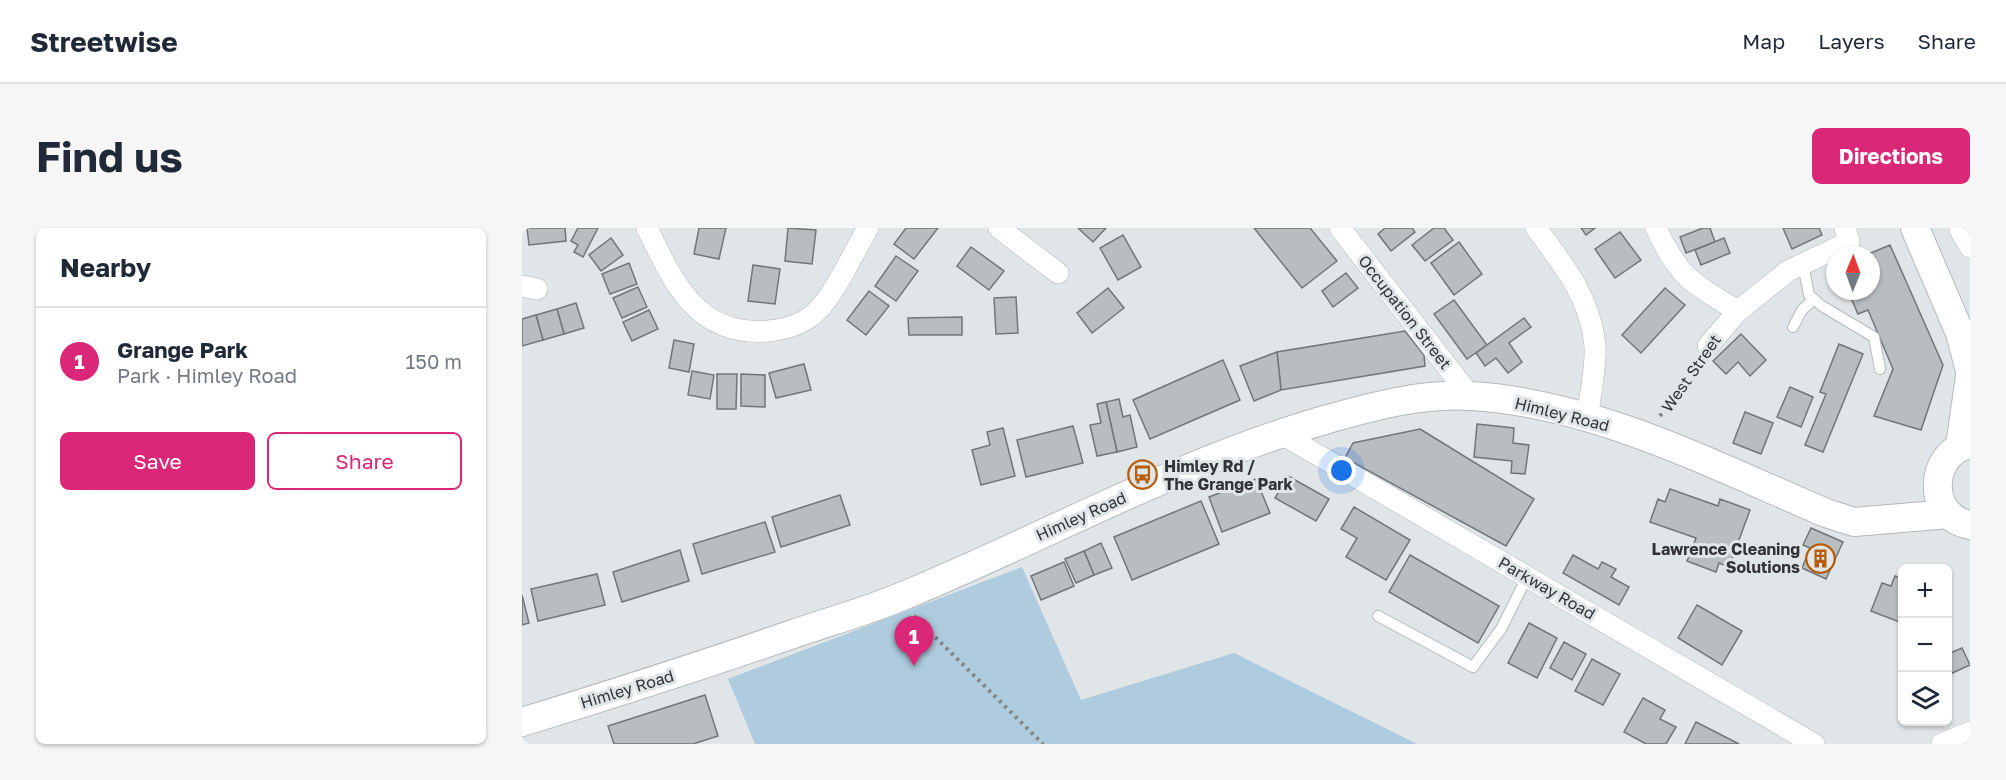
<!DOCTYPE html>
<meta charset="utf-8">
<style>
body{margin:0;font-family:"Golos Text",sans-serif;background:#f6f6f7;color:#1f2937}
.controls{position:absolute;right:18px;bottom:18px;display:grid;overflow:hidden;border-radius:9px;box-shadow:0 2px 4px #0004}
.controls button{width:54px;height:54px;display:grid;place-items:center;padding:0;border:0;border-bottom:2px solid #e0e1e3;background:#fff;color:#1f2937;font:30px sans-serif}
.compass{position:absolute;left:1304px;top:18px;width:54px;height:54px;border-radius:50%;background:#fff;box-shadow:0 2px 4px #0004;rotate:1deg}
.you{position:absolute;left:820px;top:243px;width:21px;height:21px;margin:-15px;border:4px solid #fff;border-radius:50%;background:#1a73e8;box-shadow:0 0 0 9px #1a73e833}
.badge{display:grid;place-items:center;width:39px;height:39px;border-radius:50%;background:#db2777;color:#fff;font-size:20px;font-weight:700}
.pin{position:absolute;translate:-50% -50px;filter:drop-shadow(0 2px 3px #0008)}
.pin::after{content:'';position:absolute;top:32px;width:21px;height:18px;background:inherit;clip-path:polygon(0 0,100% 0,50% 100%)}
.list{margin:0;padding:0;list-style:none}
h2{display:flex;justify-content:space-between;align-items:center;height:78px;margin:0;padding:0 24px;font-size:26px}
h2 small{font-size:20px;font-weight:400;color:#747a83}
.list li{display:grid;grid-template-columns:39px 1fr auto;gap:18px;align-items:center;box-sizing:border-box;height:108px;padding:0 24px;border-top:2px solid #e0e1e3}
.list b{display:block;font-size:22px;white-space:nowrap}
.list p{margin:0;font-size:20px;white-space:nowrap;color:#747a83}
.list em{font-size:20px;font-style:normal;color:#747a83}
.actions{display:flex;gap:12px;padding:18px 24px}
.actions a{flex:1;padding:14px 0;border:2px solid #db2777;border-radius:9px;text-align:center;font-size:21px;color:#db2777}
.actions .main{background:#db2777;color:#fff}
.icon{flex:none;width:33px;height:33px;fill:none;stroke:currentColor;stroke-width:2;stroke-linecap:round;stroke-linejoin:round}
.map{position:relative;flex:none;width:1448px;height:516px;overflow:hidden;border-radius:9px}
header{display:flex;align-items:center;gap:36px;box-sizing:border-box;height:84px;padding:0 30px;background:#fff;border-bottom:2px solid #e0e1e3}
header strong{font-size:28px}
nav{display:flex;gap:33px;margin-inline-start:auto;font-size:21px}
.intro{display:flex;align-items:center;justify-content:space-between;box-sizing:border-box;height:144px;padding:0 36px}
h1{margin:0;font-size:42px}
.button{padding:15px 27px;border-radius:9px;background:#db2777;color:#fff;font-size:21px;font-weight:700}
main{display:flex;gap:36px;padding:0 36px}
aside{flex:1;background:#fff;border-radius:9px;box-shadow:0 2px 4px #0004}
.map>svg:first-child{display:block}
.green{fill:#aeccdd}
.building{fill:#b8bdc0;stroke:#717679;stroke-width:1.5}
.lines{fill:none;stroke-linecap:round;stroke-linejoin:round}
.service-casing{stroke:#b4b9bc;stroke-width:12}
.minor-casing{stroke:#b4b9bc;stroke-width:22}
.secondary-casing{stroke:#b4b9bc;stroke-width:30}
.path{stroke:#828688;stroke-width:4;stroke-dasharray:3 4.5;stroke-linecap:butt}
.service{stroke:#fff;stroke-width:10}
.minor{stroke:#fff;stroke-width:21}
.secondary{stroke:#fff;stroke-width:28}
.labels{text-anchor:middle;stroke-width:6;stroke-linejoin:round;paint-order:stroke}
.street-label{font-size:16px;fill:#313334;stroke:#e0e5e8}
.poi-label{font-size:16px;font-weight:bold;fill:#313334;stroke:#e0e5e8;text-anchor:start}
</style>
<header>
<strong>Streetwise</strong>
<nav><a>Map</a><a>Layers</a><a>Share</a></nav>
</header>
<div class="intro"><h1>Find us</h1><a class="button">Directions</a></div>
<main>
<aside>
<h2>Nearby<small></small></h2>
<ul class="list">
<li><span class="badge">1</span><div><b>Grange Park</b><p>Park · Himley Road</p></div><em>150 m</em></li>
</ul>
<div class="actions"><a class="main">Save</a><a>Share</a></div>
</aside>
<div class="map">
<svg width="1448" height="516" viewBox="0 0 1448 516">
<rect width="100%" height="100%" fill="#e0e5e8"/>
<polygon class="green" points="500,339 559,472 712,425 895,516 233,516 206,451"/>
<g class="building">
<polygon points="5,0 43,0 44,13 7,17"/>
<polygon points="56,0 76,0 61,29 52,24 56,17 49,13"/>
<polygon points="177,0 204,0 197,31 172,26"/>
<polygon points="266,0 294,2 290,36 263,33"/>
<polygon points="384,0 416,0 392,31 372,16"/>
<polygon points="556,0 584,0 571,14"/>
<polygon points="732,0 788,0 815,33 780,60"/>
<polygon points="863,0 890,0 893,4 869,23 856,6"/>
<polygon points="912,0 922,0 931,12 903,33 890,17"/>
<polygon points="1059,0 1073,0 1064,7"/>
<polygon points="1181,0 1188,0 1193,14 1164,25 1158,9"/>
<polygon points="1261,0 1297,0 1300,7 1270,21"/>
<polygon points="1098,4 1119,32 1093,50 1073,21"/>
<polygon points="601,7 619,39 596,52 578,20"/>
<polygon points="89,10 101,27 79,43 67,27"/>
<polygon points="1202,10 1208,25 1179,37 1173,22"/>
<polygon points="937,14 960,46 932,67 909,35"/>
<polygon points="1368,17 1421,137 1399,202 1352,188 1371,141 1346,82 1336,86 1326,63 1349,63 1349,27 1344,27"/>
<polygon points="449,19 482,43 467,62 435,38"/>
<polygon points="374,28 396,43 374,73 353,58"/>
<polygon points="107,35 115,56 88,66 80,46"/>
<polygon points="231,37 258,41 253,76 226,73"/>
<polygon points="824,45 836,60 811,79 800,63"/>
<polygon points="116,59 125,79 100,90 91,70"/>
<polygon points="586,60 602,80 570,105 555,85"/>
<polygon points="1143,60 1163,77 1119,125 1100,107"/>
<polygon points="347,63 367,78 344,107 325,92"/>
<polygon points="494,69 496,105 474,106 472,70"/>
<polygon points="932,72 965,117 945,131 912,86"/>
<polygon points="54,75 62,100 42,106 35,81"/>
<polygon points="35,81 42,106 21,112 14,87"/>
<polygon points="127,82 136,101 110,113 101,94"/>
<polygon points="14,87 21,112 0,118 0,91"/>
<polygon points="440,89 440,107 387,107 386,90"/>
<polygon points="1002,90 1009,99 987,115 1000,134 986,145 974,130 963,138 954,125"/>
<polygon points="883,103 902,127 903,138 759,162 755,124"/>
<polygon points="1219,106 1244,132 1228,148 1216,134 1204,146 1191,133"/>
<polygon points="152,112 172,116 167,144 147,140"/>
<polygon points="1317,116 1341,126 1301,224 1283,217 1304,166 1298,164"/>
<polygon points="755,124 759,162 732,173 718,138"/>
<polygon points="701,132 718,172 628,211 611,172"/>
<polygon points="282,136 289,162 254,170 247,145"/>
<polygon points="170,143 192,147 188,171 166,167"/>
<polygon points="195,146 215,146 214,181 195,181"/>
<polygon points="219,146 243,147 243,179 219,178"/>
<polygon points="1268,159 1291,169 1279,199 1255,189"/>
<polygon points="597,171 601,189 608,187 615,219 595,224 584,174"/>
<polygon points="584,174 595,224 575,228 568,197 579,195 575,176"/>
<polygon points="1223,184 1251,195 1239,226 1211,215"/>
<polygon points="955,196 992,200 991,215 1007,217 1003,246 989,245 990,233 952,229"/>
<polygon points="551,198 561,235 504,249 495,212"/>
<polygon points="481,200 493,248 459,257 450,222 468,217 465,204"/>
<polygon points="898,201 1012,271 984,318 823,230 831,215"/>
<polygon points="766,248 807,271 794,293 753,270"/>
<polygon points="734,251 748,285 700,304 687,269"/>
<polygon points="1148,261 1196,278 1198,271 1228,282 1207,339 1197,335 1194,344 1165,333 1174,310 1128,294 1136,271 1143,274"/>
<polygon points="318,267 328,297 259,319 250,289"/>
<polygon points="679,273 697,316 610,352 592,309"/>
<polygon points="832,279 888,312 864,352 824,329 835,310 819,301"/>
<polygon points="243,294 253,324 180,346 171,316"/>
<polygon points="1289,300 1321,314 1304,351 1280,340 1288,320 1281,317"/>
<polygon points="579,315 590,340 572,347 562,323"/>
<polygon points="158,322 167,353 100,374 91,344"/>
<polygon points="562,323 572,347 554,355 543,331"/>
<polygon points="888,327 977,378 956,415 867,364"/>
<polygon points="1051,327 1076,341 1080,334 1094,341 1089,349 1107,359 1097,377 1041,345"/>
<polygon points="542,334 552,358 519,372 509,348"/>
<polygon points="75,346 83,377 16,393 9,361"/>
<polygon points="1373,348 1380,351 1380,395 1349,383 1360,355 1369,358"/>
<polygon points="0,367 7,395 0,397"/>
<polygon points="1175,377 1220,403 1200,437 1156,410"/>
<polygon points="1007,395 1035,410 1015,450 986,435"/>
<polygon points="1042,414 1064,426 1050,452 1028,440"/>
<polygon points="1440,420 1448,437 1426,447 1426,426"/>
<polygon points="1070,431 1098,446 1081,477 1053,463"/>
<polygon points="183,467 196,508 171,516 92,516 86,498"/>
<polygon points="1121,470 1143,482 1138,491 1154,499 1144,516 1124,516 1102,504"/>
<polygon points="1174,494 1217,516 1163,516"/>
</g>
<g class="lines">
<defs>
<g id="service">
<polyline points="1281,36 1287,67 1300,78 1352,109 1358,141"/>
<polyline points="1271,99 1280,82 1292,71"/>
<polyline points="856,388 951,439 979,401 1005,349"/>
</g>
<g id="minor">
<path d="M125,0C152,55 174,109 247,103C264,101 284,95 296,82C315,62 331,25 346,0"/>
<polyline points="477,0 536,45"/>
<polyline points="818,0 948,168"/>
<path d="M1014,0C1041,36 1069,71 1073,118C1074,141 1068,168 1065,191"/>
<path d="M1134,0C1157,50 1170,55 1216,83L1266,43L1327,14L1323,0"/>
<polyline points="1438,2 1448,19"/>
<polyline points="0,58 15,61"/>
<polyline points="1186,118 1216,83"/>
<polyline points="758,205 1292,516"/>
<polyline points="1420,516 1448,504"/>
</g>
<g id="secondary">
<polyline points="1393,0 1438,105 1448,143"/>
<path d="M1448,216C1406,225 1404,289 1448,297"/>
<polyline points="1438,218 1448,148"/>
<path d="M0,494C91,466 181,437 271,406C306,394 342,384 376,370C518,312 652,236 799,193C848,179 898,165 949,168C1072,175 1193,238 1304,285L1332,294L1427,286"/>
</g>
</defs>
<use href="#service" class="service-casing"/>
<use href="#minor" class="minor-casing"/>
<use href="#secondary" class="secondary-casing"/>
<g class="path">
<polyline points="1138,188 1175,135"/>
<polyline points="392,388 521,516"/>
</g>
<use href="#service" class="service"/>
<use href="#minor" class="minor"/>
<use href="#secondary" class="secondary"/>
</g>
<defs>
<symbol id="bus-ring" viewBox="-11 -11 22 22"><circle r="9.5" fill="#e0e5e8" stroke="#b85c06" stroke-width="1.5"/><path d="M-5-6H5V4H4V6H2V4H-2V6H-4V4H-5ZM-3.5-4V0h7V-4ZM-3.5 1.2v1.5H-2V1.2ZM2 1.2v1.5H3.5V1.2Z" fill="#b85c06"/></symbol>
<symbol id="building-ring" viewBox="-11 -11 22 22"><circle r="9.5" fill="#e0e5e8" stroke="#b85c06" stroke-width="1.5"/><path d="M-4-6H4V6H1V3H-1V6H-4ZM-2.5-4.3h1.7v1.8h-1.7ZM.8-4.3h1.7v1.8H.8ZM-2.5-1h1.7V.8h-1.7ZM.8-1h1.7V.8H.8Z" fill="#b85c06"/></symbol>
</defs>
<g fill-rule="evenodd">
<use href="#bus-ring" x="604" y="230" width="33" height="33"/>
<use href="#building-ring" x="1282" y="314" width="33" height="33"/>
</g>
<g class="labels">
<g class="street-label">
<text transform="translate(883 84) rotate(52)" y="6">Occupation Street</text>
<text transform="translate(1169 145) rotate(-55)" y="6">West Street</text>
<text transform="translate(1040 186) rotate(14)" y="6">Himley Road</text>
<text transform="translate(559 288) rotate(-24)" y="6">Himley Road</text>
<text transform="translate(1025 360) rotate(30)" y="6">Parkway Road</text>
<text transform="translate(105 461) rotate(-17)" y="6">Himley Road</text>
</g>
<g class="poi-label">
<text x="642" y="244">Himley Rd /<tspan x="642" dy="18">The Grange Park</tspan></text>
<text x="1278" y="327" text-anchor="end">Lawrence Cleaning<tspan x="1278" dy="18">Solutions</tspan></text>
</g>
</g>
</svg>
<div class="controls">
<button>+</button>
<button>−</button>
<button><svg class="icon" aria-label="layers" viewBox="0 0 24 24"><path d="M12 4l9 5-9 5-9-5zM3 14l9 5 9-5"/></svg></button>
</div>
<svg class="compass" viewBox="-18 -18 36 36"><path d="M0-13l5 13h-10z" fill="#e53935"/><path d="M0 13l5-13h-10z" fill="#747a83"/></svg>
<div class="you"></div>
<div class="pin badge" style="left:392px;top:438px">1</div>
</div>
</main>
